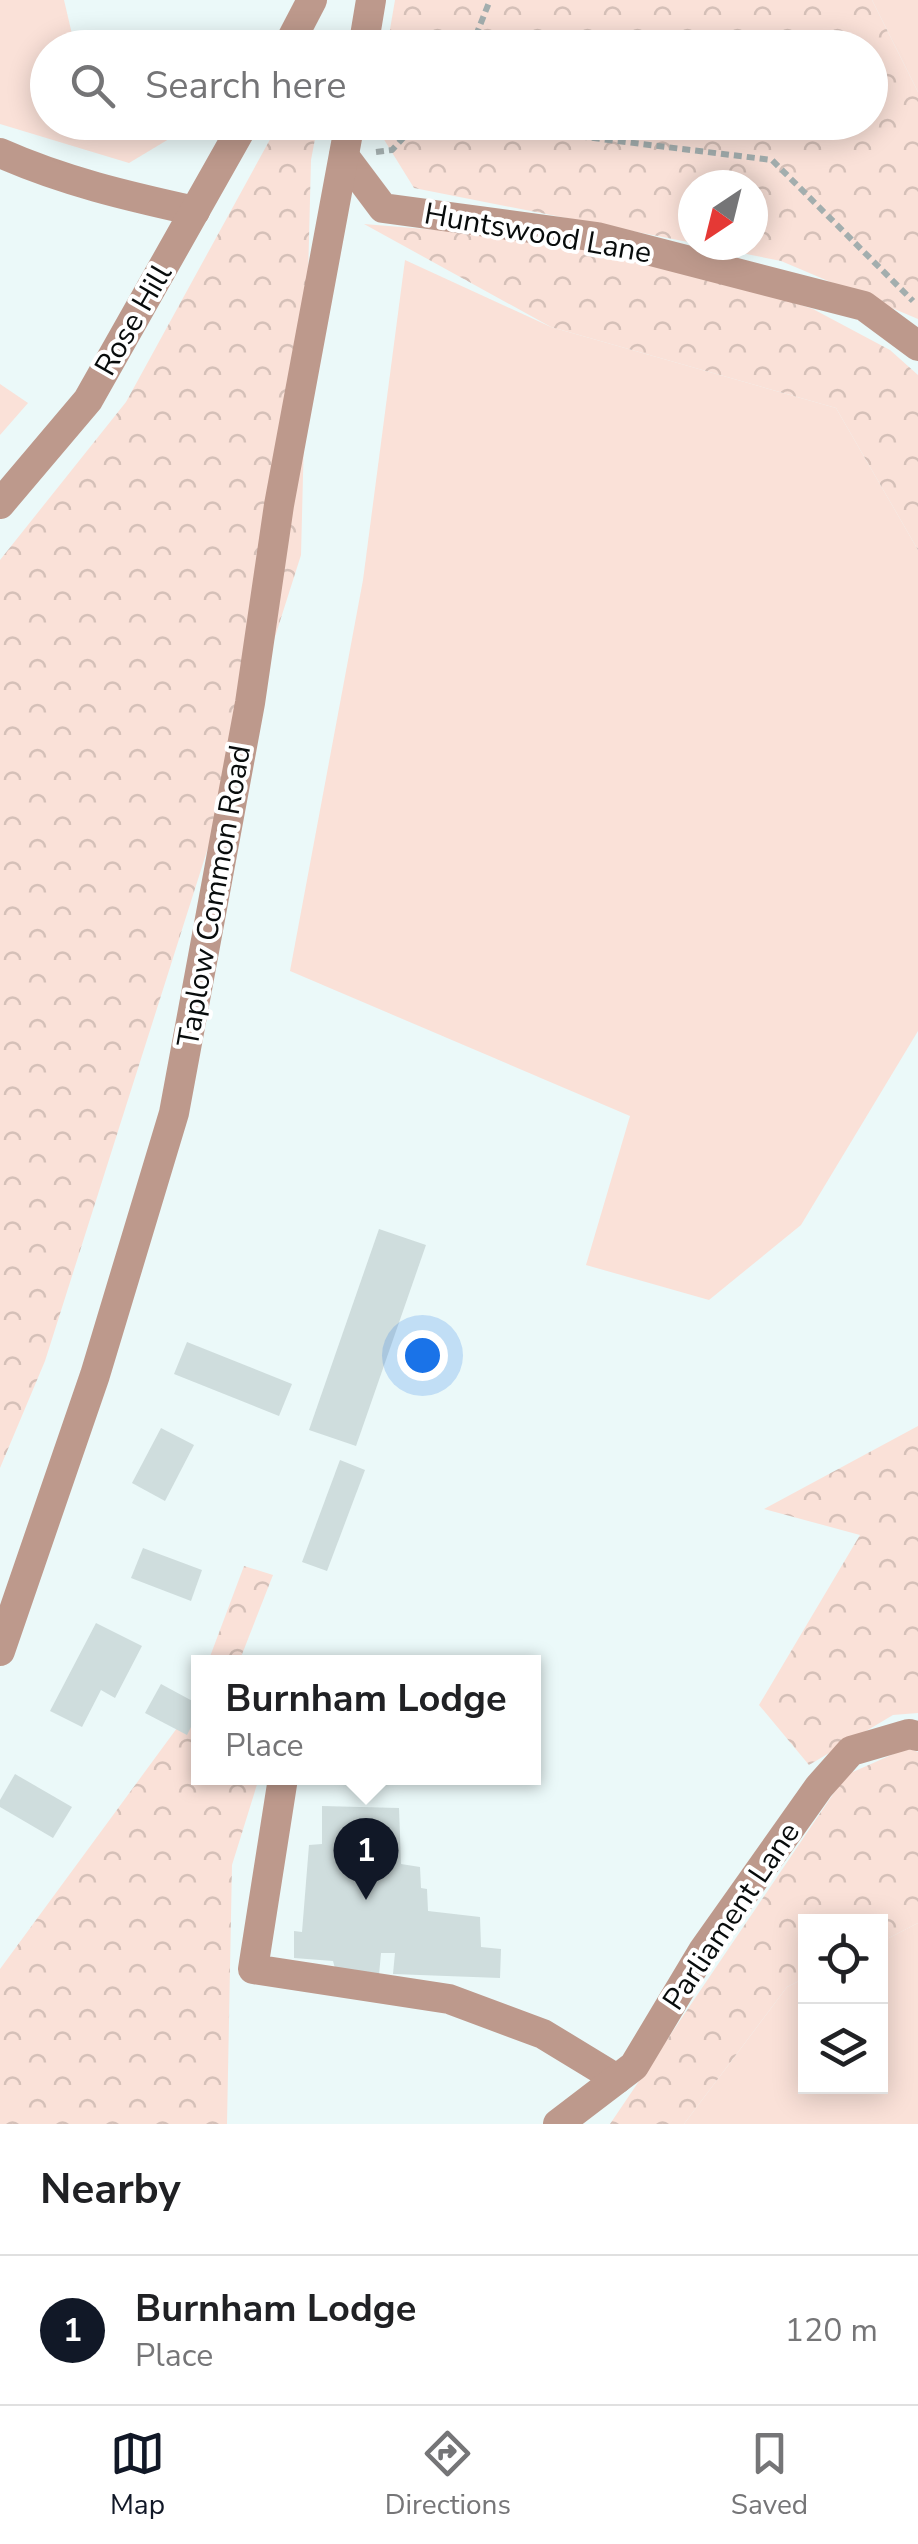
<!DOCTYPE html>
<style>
body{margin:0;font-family:"Nunito Sans",sans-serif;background:#f2f2f2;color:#202124}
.controls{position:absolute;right:30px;bottom:30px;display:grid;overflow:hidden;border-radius:0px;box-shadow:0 5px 25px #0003}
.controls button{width:90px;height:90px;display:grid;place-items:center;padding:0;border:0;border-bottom:2px solid #e0e0e0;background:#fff;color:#202124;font:50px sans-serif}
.compass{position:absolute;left:678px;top:170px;width:90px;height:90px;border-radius:50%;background:#fff;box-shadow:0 5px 25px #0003;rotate:215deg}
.you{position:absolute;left:422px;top:1355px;width:35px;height:35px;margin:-25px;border:8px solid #fff;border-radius:50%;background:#1a73e8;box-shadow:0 0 0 15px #1a73e833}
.badge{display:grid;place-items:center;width:65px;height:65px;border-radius:50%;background:#111827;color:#fff;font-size:32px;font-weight:700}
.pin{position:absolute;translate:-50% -82px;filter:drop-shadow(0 2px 5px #0008)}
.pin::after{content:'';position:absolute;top:52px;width:35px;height:30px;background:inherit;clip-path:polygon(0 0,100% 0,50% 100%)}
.popup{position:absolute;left:191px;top:1655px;width:350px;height:130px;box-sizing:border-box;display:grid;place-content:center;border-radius:0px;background:#fff;filter:drop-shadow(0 2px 8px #0005);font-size:32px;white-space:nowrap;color:#757577}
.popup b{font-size:38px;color:#202124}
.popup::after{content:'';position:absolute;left:50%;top:100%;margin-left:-20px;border:20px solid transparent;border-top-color:#fff}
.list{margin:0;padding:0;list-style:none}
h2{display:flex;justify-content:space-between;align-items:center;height:130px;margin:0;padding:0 40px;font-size:42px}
h2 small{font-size:32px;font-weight:400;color:#757577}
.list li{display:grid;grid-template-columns:65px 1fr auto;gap:30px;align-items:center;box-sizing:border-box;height:150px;padding:0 40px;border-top:2px solid #e0e0e0}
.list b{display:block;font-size:38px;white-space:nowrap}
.list p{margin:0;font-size:32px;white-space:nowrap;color:#757577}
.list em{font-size:32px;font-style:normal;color:#757577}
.icon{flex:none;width:55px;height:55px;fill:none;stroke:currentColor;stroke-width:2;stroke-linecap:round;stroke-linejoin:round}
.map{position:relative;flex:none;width:918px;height:2124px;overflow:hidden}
.search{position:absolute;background:#fff;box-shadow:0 5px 25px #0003;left:30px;right:30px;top:30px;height:110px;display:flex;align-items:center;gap:25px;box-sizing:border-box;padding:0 35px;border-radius:55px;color:#757577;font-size:38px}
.sheet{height:280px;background:#fff}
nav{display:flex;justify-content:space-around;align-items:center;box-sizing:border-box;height:140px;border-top:2px solid #e0e0e0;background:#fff;font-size:28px;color:#757577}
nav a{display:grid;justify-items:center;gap:5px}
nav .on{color:#111827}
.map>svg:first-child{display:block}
.green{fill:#fae1d8}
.forest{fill:url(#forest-crowns)}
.building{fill:#cfdddd}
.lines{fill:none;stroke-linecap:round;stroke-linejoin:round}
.path{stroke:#a3aeae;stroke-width:6;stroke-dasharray:8 5;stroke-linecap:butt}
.minor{stroke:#bd998c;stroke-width:30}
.labels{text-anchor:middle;stroke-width:8;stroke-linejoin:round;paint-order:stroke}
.street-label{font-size:30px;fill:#080c0c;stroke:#fff}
</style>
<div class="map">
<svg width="918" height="2124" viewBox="0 0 918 2124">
<defs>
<pattern id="forest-crowns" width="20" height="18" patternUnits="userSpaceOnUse" patternTransform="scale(2.5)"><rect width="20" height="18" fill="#fae1d8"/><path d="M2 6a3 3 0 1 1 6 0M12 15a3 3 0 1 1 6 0" fill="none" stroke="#d5c0b8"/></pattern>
</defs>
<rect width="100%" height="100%" fill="#ebf9f9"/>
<g class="green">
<polygon points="0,0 64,0 75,47 48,48 48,122 153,123 179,133 129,163 0,124"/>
<polygon points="872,0 918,0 918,92"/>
<polygon points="405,260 551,327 836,408 918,550 918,1031 801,1225 709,1300 586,1265 630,1116 290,971 363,580"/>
<polygon points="0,384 28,403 0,435"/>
<polygon points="918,1923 918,2124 684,2124 787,1987 805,1978 806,2086 880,2086 881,1942"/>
</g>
<g class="forest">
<polygon points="395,0 872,0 918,92 918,319 781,261 702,245 753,245 753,185 693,185 693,243 414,188 375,125 870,122 870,48 387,47"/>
<polygon points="279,123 318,123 311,160 301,555 45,1361 0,1468 0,560 126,402"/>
<polygon points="364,224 535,238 657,258 813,309 890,350 918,375 918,550 836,408 551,327"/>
<polygon points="918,1426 918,1713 893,1715 809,1765 759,1705 860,1535 764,1509"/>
<polygon points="244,1566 273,1575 239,1662 208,1662"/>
<polygon points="198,1688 198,1778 259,1778 232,1865 227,2124 0,2124 0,1969 191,1709"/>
<polygon points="907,1748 918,1752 918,1923 881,1942 880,1922 806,1922 805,1978 787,1987 684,2124 610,2124 846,1775"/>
</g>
<g class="building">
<polygon points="379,1229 426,1245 356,1446 309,1430"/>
<polygon points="187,1342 292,1384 279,1416 174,1374"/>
<polygon points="161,1428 194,1445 165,1501 132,1483"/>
<polygon points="340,1460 365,1470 327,1571 302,1562"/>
<polygon points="143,1548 202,1570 191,1601 131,1578"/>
<polygon points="96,1623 142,1646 115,1698 101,1690 82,1727 50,1711"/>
<polygon points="161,1684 198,1704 198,1713 187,1735 145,1713"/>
<polygon points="15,1774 72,1807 53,1838 0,1807 0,1800"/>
<polygon points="322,1806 399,1808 401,1864 420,1867 421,1888 427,1889 428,1911 480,1917 481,1947 501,1949 500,1978 393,1974 395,1953 381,1953 379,1975 336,1972 333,1961 294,1958 294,1931 302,1932 309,1845 322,1844"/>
</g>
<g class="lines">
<g class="path">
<polyline points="471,48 490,0"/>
<polyline points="517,122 528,130 772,160 913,301"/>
<polyline points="376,152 392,150 418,122"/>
</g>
<g class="minor">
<polyline points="287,48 312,0"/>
<polyline points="363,48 371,0"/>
<path d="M0,153C63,181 127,196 195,211"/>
<polyline points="344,156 383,208 597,237 864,306 918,346"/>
<polyline points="0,504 88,400 245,122"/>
<polyline points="0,1651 95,1375 174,1113 250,703 279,505 350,122"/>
<polyline points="283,1778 253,1969 449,1999 543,2034 617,2079"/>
<polyline points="558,2124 634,2066 703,1951 819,1787 851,1751 909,1734 918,1736"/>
</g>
</g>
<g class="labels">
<g class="street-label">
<text transform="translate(538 233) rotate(10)" y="10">Huntswood Lane</text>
<text transform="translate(133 320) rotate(-60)" y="10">Rose Hill</text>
<text transform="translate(214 896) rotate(-80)" y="10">Taplow Common Road</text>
<text transform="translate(731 1916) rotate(-56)" y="10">Parliament Lane</text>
</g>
</g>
</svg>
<div class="controls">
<button><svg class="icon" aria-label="locate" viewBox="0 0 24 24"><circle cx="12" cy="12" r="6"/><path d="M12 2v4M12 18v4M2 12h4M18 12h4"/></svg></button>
<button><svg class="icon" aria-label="layers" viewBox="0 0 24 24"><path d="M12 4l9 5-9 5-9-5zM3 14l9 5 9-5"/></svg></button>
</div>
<svg class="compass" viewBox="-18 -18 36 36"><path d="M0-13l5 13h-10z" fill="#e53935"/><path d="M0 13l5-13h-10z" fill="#757577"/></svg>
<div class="you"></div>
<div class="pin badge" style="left:366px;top:1900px">1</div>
<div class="popup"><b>Burnham Lodge</b>Place</div>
<div class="search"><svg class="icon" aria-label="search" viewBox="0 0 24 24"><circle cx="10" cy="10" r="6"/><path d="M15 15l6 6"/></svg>Search here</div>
</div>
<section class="sheet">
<h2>Nearby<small></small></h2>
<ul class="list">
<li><span class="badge">1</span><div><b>Burnham Lodge</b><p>Place</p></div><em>120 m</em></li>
</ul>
</section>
<nav>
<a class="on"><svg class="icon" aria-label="map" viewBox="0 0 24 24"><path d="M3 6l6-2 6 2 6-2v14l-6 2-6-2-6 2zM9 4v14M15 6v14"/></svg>Map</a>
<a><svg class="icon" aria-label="directions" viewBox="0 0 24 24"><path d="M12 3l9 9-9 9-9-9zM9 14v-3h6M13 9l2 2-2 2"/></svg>Directions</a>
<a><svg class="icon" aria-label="saved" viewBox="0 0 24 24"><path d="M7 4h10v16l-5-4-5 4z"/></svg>Saved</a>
</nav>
